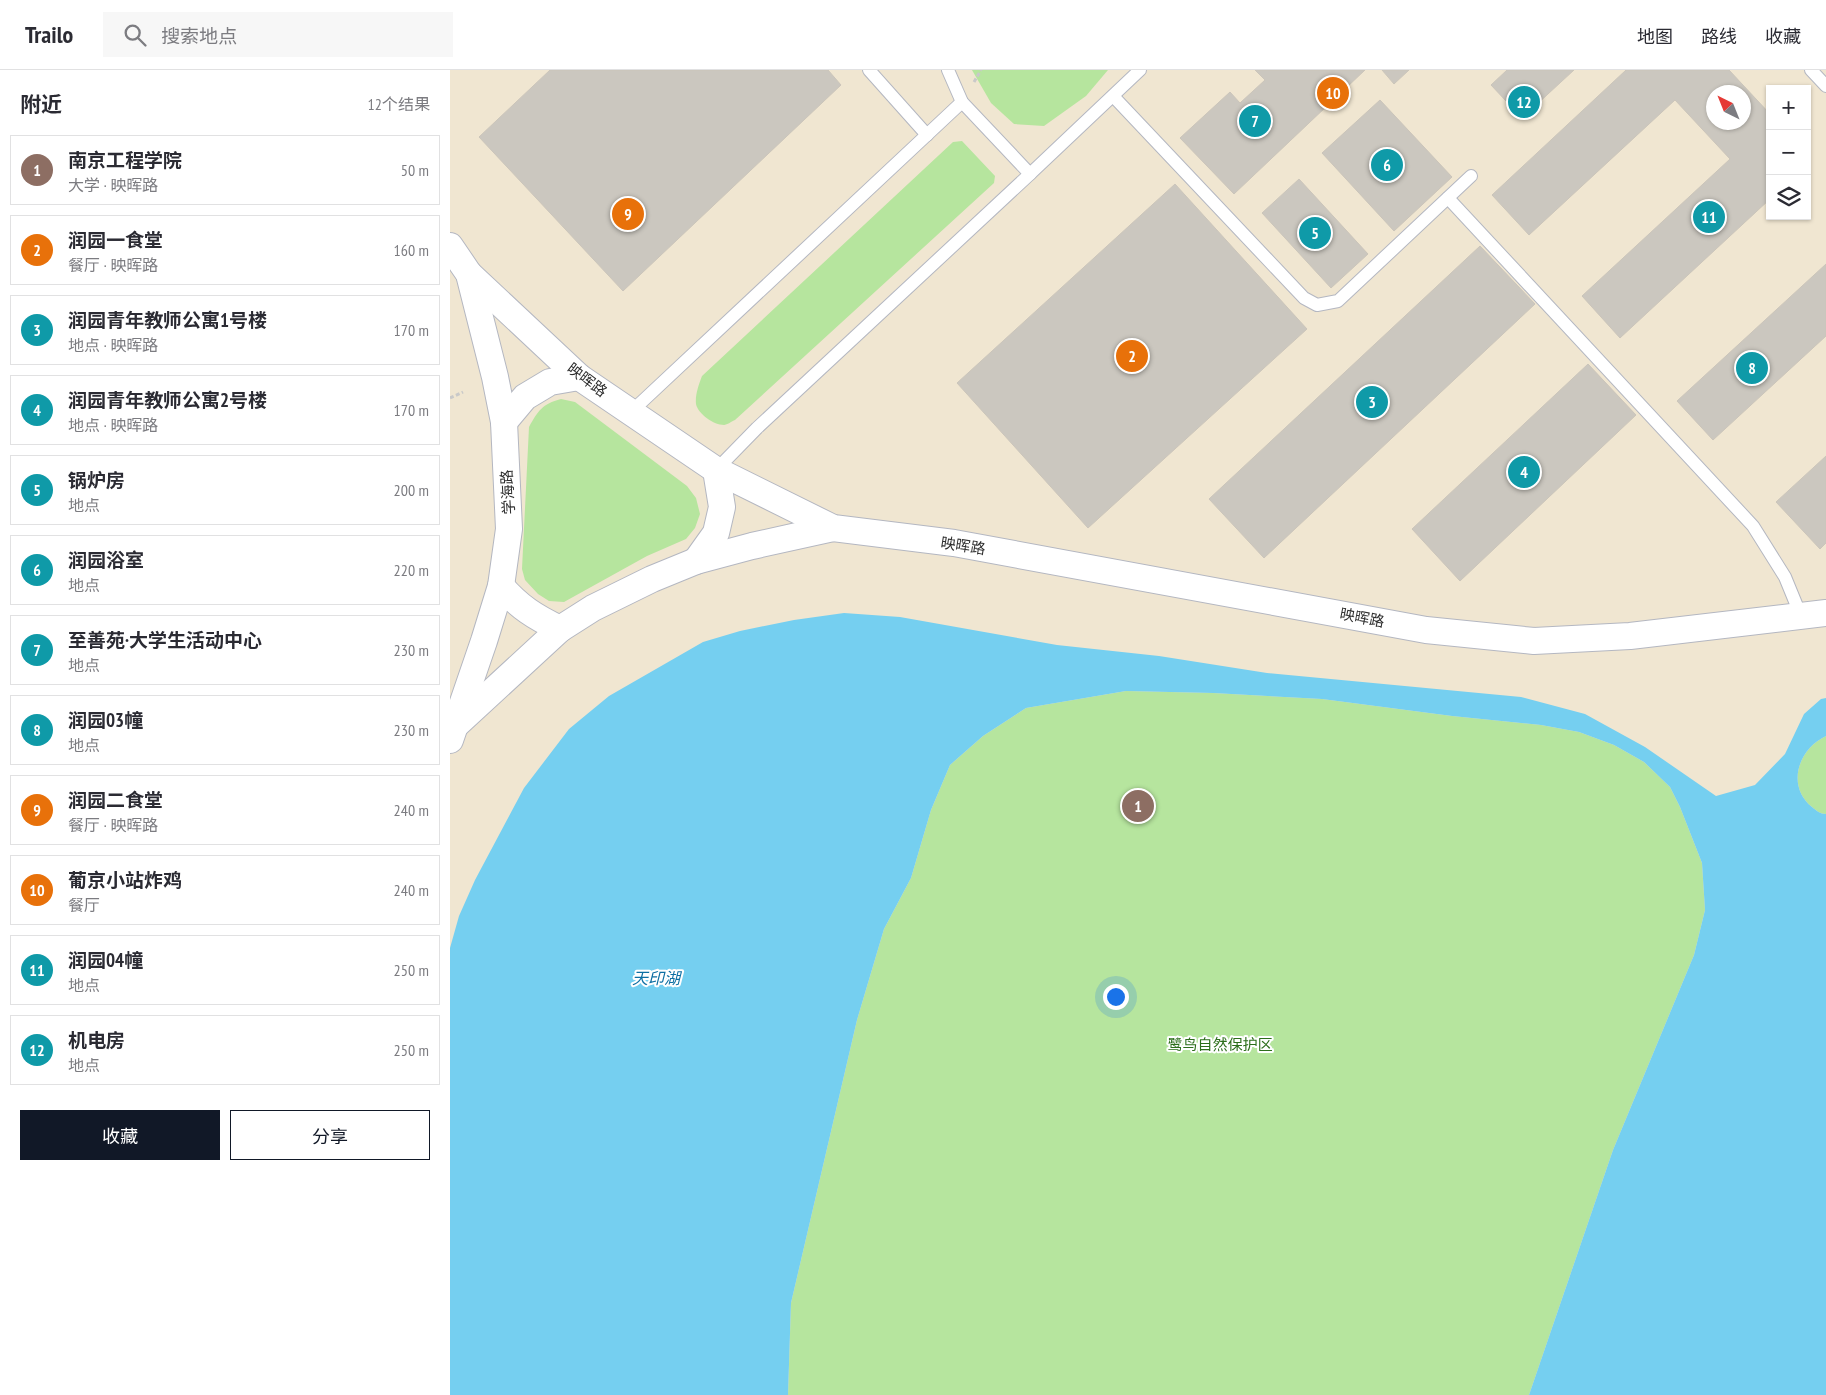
<!DOCTYPE html>
<html lang="zh">
<meta charset="utf-8">
<style>
body{margin:0;font-family:"PT Sans Narrow","Noto Sans SC",sans-serif;background:#f7f7f7;color:#2b2b33}
.controls{position:absolute;right:15px;top:15px;display:grid;overflow:hidden;border-radius:0px;box-shadow:0 1px 4px #0004}
.controls button{width:45px;height:45px;display:grid;place-items:center;padding:0;border:0;border-bottom:1px solid #e1e1e2;background:#fff;color:#2b2b33;font:25px sans-serif}
.compass{position:absolute;left:1256px;top:15px;width:45px;height:45px;border-radius:50%;background:#fff;box-shadow:0 1px 4px #0004;rotate:317deg}
.you{position:absolute;left:665px;top:926px;width:18px;height:18px;margin:-12px;border:4px solid #fff;border-radius:50%;background:#1a73e8;box-shadow:0 0 0 8px #1a73e833}
.badge{display:grid;place-items:center;width:32px;height:32px;border-radius:50%;background:#111827;color:#fff;font-size:16px;font-weight:700}
.pin{position:absolute;translate:-50% -50%;border:2px solid #fff;box-shadow:0 1px 5px #0006}
.list{margin:0;padding:0;list-style:none}
h2{display:flex;justify-content:space-between;align-items:center;height:65px;margin:0;padding:0 20px;font-size:21px}
h2 small{font-size:16px;font-weight:400;color:#7c7c81}
.list li{display:grid;grid-template-columns:32px 1fr auto;gap:15px;align-items:center;box-sizing:border-box;height:70px;margin:0 10px 10px;padding:0 10px;border:1px solid #e1e1e2;border-radius:0px}
.list b{display:block;font-size:19px;white-space:nowrap}
.list p{margin:0;font-size:16px;white-space:nowrap;color:#7c7c81}
.list em{font-size:16px;font-style:normal;color:#7c7c81}
.actions{display:flex;gap:10px;padding:15px 20px}
.actions a{flex:1;padding:11px 0;border:1px solid #111827;border-radius:0px;text-align:center;font-size:18px;color:#111827}
.actions .main{background:#111827;color:#fff}
.icon{flex:none;width:28px;height:28px;fill:none;stroke:currentColor;stroke-width:2;stroke-linecap:round;stroke-linejoin:round}
.map{position:relative;flex:none;width:1376px;height:1325px;overflow:hidden}
header{display:flex;align-items:center;gap:30px;box-sizing:border-box;height:70px;padding:0 25px;background:#fff;border-bottom:1px solid #e1e1e2}
header strong{font-size:24px}
nav{display:flex;gap:28px;margin-inline-start:auto;font-size:18px}
.search{width:350px;height:45px;background:#f7f7f7;display:flex;align-items:center;gap:12px;box-sizing:border-box;padding:0 18px;border-radius:0px;color:#7c7c81;font-size:19px}
main{display:flex}
aside{flex:1;background:#fff}
.map>svg:first-child{display:block}
.education{fill:#f0e6d1;fill-rule:evenodd}
.green{fill:#b6e59e}
.water{fill:#75cff0}
.building{fill:#cbc7bf;stroke:#cbc5ba;fill-rule:evenodd}
.lines{fill:none;stroke-linecap:round;stroke-linejoin:round}
.lane-casing{stroke:#b4b7c1;stroke-width:14}
.street-casing{stroke:#b4b7c1;stroke-width:28}
.path{stroke:#c9c9c9;stroke-width:3;stroke-dasharray:4 2.5;stroke-linecap:butt}
.lane{stroke:#fff;stroke-width:12}
.street{stroke:#fff;stroke-width:26}
.labels{text-anchor:middle;stroke-width:4;stroke-linejoin:round;paint-order:stroke}
.street-label{font-size:15px;fill:#2e2e2e;stroke:#fff}
.park-label{font-size:15px;fill:#2c6e1b;stroke:#fff}
.water-label{font-size:16px;font-style:italic;fill:#0d6fa3;stroke:#fff}
</style>
<header>
<strong>Trailo</strong>
<div class="search"><svg class="icon" aria-label="search" viewBox="0 0 24 24"><circle cx="10" cy="10" r="6"/><path d="M15 15l6 6"/></svg>搜索地点</div>
<nav><a>地图</a><a>路线</a><a>收藏</a></nav>
</header>
<main>
<aside>
<h2>附近<small>12个结果</small></h2>
<ul class="list">
<li><span class="badge" style="background:#8d6e63">1</span><div><b>南京工程学院</b><p>大学 · 映晖路</p></div><em>50 m</em></li>
<li><span class="badge" style="background:#e8710a">2</span><div><b>润园一食堂</b><p>餐厅 · 映晖路</p></div><em>160 m</em></li>
<li><span class="badge" style="background:#0f9aa8">3</span><div><b>润园青年教师公寓1号楼</b><p>地点 · 映晖路</p></div><em>170 m</em></li>
<li><span class="badge" style="background:#0f9aa8">4</span><div><b>润园青年教师公寓2号楼</b><p>地点 · 映晖路</p></div><em>170 m</em></li>
<li><span class="badge" style="background:#0f9aa8">5</span><div><b>锅炉房</b><p>地点</p></div><em>200 m</em></li>
<li><span class="badge" style="background:#0f9aa8">6</span><div><b>润园浴室</b><p>地点</p></div><em>220 m</em></li>
<li><span class="badge" style="background:#0f9aa8">7</span><div><b>至善苑·大学生活动中心</b><p>地点</p></div><em>230 m</em></li>
<li><span class="badge" style="background:#0f9aa8">8</span><div><b>润园03幢</b><p>地点</p></div><em>230 m</em></li>
<li><span class="badge" style="background:#e8710a">9</span><div><b>润园二食堂</b><p>餐厅 · 映晖路</p></div><em>240 m</em></li>
<li><span class="badge" style="background:#e8710a">10</span><div><b>葡京小站炸鸡</b><p>餐厅</p></div><em>240 m</em></li>
<li><span class="badge" style="background:#0f9aa8">11</span><div><b>润园04幢</b><p>地点</p></div><em>250 m</em></li>
<li><span class="badge" style="background:#0f9aa8">12</span><div><b>机电房</b><p>地点</p></div><em>250 m</em></li>
</ul>
<div class="actions"><a class="main">收藏</a><a>分享</a></div>
</aside>
<div class="map">
<svg width="1376" height="1325" viewBox="0 0 1376 1325">
<rect width="100%" height="100%" fill="#efe9e1"/>
<path class="education" d="M0,0H1376V1325H0ZM1320,19H1357V146H1320ZM1264,22H1294V52H1264Z"/>
<g class="green">
<polygon points="522,0 658,0 636,26 594,56 564,54 541,33"/>
<path d="M512,71L545,106L544,113L285,350C282,351 277,355 274,355C264,355 248,344 246,334C245,325 249,314 252,306L503,72Z"/>
<path d="M111,329L125,332L237,416L246,428L250,444L245,458L236,469L197,486L114,532L99,531L88,524L75,510L72,499L79,357C88,341 92,334 111,329Z"/>
<polygon points="676,621 763,623 872,629 1002,646 1091,655 1129,662 1164,675 1194,692 1220,717 1230,737 1252,793 1255,840 1244,885 1163,1080 1079,1325 338,1325 341,1233 407,950 434,859 461,808 481,740 500,695 533,666 576,638"/>
<path d="M1376,666V744C1370,744 1367,741 1362,737C1336,716 1348,679 1376,666Z"/>
</g>
<path class="water" d="M394,543L450,547L607,575L709,586L817,603L1071,627L1135,644L1195,677L1266,726L1305,715L1335,684L1354,644L1371,629L1376,628V666C1348,679 1336,716 1362,737C1367,741 1370,744 1376,744V1325H1079L1163,1080L1244,885L1255,840L1252,793L1230,737L1220,717L1194,692L1164,675L1129,662L1091,655L1002,646L872,629L763,623L676,621L576,638L533,666L500,695L481,740L461,808L434,859L407,950L341,1233L338,1325H0V878L9,846L25,810L74,718L119,659L159,626L253,572L290,561L344,550Z"/>
<g class="building">
<polygon points="100,0 378,0 391,15 173,221 29,67"/>
<polygon points="805,0 915,0 784,124 730,68 780,22 790,33 815,10"/>
<polygon points="932,0 959,0 944,14"/>
<polygon points="1057,0 1124,0 1072,48 1041,15"/>
<path d="M1176,0H1279L1320,44V129L1170,268L1132,226L1280,89L1225,30L1079,165L1042,125ZM1264,22H1294V52H1264Z"/>
<polygon points="930,30 1002,107 944,161 872,83"/>
<polygon points="849,109 918,184 881,218 812,143"/>
<polygon points="725,114 857,259 638,458 507,313"/>
<polygon points="1030,176 1085,234 814,488 759,429"/>
<polygon points="1376,194 1376,266 1263,370 1227,331"/>
<polygon points="1138,294 1186,345 1010,511 962,459"/>
<polygon points="1376,386 1376,473 1370,479 1326,432"/>
</g>
<g class="lines">
<defs>
<g id="lane">
<polyline points="419,0 477,65"/>
<polyline points="498,0 512,32 580,104 690,0"/>
<polyline points="1361,0 1376,16"/>
<polyline points="663,26 854,228 867,235 888,231 1021,106"/>
<polyline points="998,128 1303,456 1335,507 1351,546"/>
<polyline points="182,341 512,32"/>
<polyline points="266,400 307,358 580,104"/>
</g>
<g id="street">
<polyline points="0,176 19,204 45,307 54,352 59,459 51,516 34,571 0,670"/>
<polyline points="19,204 129,307 266,400 383,458 504,473 976,560 1084,571 1180,566 1376,543"/>
<polyline points="54,352 75,327 100,312 129,307"/>
<polyline points="246,491 266,463 272,437 266,400"/>
<path d="M51,516C69,537 85,547 110,559"/>
<polyline points="8,653 110,559 143,538 202,509 246,491 302,476 383,458"/>
</g>
</defs>
<use href="#lane" class="lane-casing"/>
<use href="#street" class="street-casing"/>
<g class="path">
<polyline points="524,12 531,0"/>
<polyline points="0,328 13,322"/>
</g>
<use href="#lane" class="lane"/>
<use href="#street" class="street"/>
</g>
<g class="labels">
<g class="street-label">
<text transform="translate(137 310) rotate(37)" y="5">映晖路</text>
<text transform="translate(58 422) rotate(-93)" y="5">学海路</text>
<text transform="translate(513 476) rotate(9)" y="5">映晖路</text>
<text transform="translate(912 548) rotate(11)" y="5">映晖路</text>
</g>
<g class="park-label">
<text x="770" y="980">鹭鸟自然保护区</text>
</g>
<g class="water-label">
<text x="206" y="914">天印湖</text>
</g>
</g>
</svg>
<div class="controls">
<button>+</button>
<button>−</button>
<button><svg class="icon" aria-label="layers" viewBox="0 0 24 24"><path d="M12 4l9 5-9 5-9-5zM3 14l9 5 9-5"/></svg></button>
</div>
<svg class="compass" viewBox="-18 -18 36 36"><path d="M0-13l5 13h-10z" fill="#e53935"/><path d="M0 13l5-13h-10z" fill="#7c7c81"/></svg>
<div class="you"></div>
<div class="pin badge" style="left:688px;top:736px;background:#8d6e63">1</div>
<div class="pin badge" style="left:682px;top:286px;background:#e8710a">2</div>
<div class="pin badge" style="left:922px;top:332px;background:#0f9aa8">3</div>
<div class="pin badge" style="left:1074px;top:402px;background:#0f9aa8">4</div>
<div class="pin badge" style="left:865px;top:163px;background:#0f9aa8">5</div>
<div class="pin badge" style="left:937px;top:95px;background:#0f9aa8">6</div>
<div class="pin badge" style="left:805px;top:51px;background:#0f9aa8">7</div>
<div class="pin badge" style="left:1302px;top:298px;background:#0f9aa8">8</div>
<div class="pin badge" style="left:178px;top:144px;background:#e8710a">9</div>
<div class="pin badge" style="left:883px;top:23px;background:#e8710a">10</div>
<div class="pin badge" style="left:1259px;top:147px;background:#0f9aa8">11</div>
<div class="pin badge" style="left:1074px;top:32px;background:#0f9aa8">12</div>
</div>
</main>
